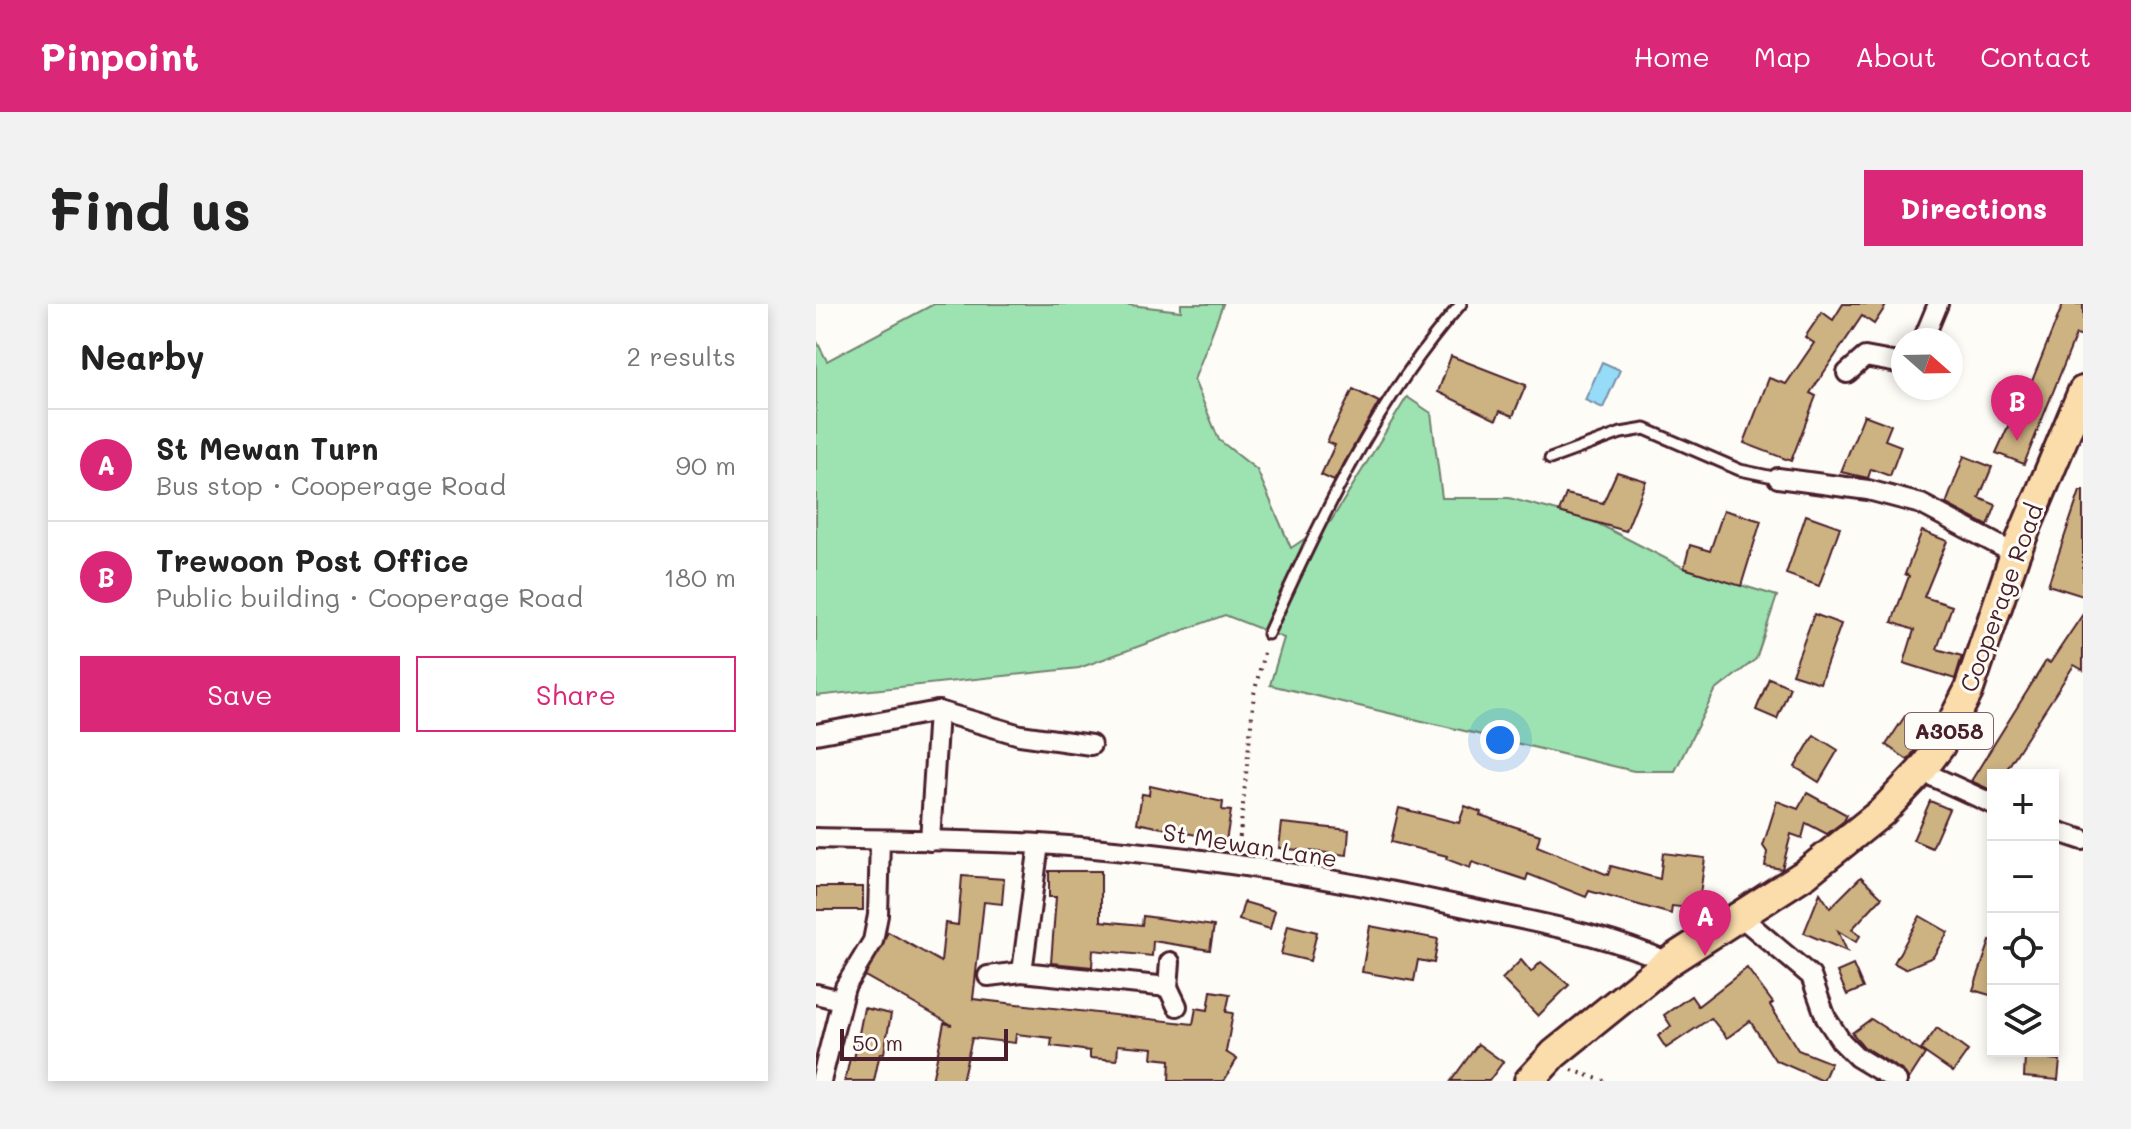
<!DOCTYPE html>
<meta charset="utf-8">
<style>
body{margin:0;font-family:Mali,sans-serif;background:#f2f2f2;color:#222}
.controls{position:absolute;right:24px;bottom:24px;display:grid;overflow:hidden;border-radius:0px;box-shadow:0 4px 12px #0003}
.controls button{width:72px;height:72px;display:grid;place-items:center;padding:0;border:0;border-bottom:2px solid #e0e0e0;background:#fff;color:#222;font:40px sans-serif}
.compass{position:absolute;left:1075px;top:24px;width:72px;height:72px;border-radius:50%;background:#fff;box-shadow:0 4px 12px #0003;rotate:110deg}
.scale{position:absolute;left:24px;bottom:20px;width:168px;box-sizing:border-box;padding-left:8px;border:4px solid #4a1f2b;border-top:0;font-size:22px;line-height:28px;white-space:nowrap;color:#4a1f2b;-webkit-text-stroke:6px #fdfcf7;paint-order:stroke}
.you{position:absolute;left:684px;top:436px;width:28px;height:28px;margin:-20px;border:6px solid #fff;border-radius:50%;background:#1a73e8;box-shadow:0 0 0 12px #1a73e833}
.badge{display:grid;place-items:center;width:52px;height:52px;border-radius:50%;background:#db2777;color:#fff;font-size:26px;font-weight:700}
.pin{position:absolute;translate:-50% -66px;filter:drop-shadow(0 2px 4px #0008)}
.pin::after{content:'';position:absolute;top:42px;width:28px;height:24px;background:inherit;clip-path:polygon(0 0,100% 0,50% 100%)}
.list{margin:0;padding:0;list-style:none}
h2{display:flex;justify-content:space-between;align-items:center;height:104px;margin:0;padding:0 32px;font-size:34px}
h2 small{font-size:26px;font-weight:400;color:#767676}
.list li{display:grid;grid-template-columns:52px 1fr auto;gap:24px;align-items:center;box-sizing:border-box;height:112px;padding:0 32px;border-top:2px solid #e0e0e0}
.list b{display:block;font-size:30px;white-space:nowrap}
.list p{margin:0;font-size:26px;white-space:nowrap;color:#767676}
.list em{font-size:26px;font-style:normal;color:#767676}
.actions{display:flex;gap:16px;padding:24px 32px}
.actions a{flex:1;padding:18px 0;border:2px solid #db2777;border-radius:0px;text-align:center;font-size:28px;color:#db2777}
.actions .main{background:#db2777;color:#fff}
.icon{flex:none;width:44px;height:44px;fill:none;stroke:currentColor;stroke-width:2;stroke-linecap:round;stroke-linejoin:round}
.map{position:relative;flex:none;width:1267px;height:777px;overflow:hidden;border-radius:0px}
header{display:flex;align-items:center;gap:48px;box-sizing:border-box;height:112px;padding:0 40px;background:#db2777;color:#fff}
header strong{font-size:38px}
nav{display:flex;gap:44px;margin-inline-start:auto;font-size:28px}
.intro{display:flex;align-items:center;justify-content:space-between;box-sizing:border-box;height:192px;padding:0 48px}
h1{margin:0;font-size:56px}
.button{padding:20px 36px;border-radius:0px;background:#db2777;color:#fff;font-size:28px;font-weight:700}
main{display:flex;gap:48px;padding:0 48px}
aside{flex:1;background:#fff;border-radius:0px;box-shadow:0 4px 12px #0003}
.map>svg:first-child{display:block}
.green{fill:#9ce3b1;stroke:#73816e;stroke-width:2}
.water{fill:#96dbf8;stroke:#7890a6;stroke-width:2}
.building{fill:#cdb282;stroke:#4a1f2b;stroke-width:2}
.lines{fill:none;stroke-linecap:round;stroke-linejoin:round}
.service-casing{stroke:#4a1f2b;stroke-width:15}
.minor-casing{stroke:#4a1f2b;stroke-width:24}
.primary-casing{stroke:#4a1f2b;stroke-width:34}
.path{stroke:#4a1f2b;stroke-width:4;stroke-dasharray:2 6;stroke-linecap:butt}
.service{stroke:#fdfcf7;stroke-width:9}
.minor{stroke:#fdfcf7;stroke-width:18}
.primary{stroke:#faddab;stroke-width:28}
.labels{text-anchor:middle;stroke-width:6;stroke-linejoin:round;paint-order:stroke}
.shield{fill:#fdfcf7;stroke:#806168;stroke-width:2}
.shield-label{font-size:22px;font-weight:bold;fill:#4a1f2b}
.street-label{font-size:24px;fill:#4a1f2b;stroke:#fdfcf7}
</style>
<header>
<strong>Pinpoint</strong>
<nav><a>Home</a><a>Map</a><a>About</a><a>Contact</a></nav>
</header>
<div class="intro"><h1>Find us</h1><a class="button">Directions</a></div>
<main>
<aside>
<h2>Nearby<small>2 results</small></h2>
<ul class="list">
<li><span class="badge">A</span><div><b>St Mewan Turn</b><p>Bus stop · Cooperage Road</p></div><em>90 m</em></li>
<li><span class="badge">B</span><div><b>Trewoon Post Office</b><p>Public building · Cooperage Road</p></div><em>180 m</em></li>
</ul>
<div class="actions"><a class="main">Save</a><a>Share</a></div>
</aside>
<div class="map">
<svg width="1267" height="777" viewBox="0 0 1267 777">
<rect width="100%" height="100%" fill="#fdfcf7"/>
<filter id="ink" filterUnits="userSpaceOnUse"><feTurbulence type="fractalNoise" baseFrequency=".0125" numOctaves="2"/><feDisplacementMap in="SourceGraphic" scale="16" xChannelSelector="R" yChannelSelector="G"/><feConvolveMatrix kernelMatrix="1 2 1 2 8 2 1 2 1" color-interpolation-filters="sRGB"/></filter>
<g filter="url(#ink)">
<polygon class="green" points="118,0 306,0 365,7 365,0 407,0 378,76 403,136 441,166 475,244 515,217 591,93 615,109 626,194 693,194 775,216 868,264 961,292 940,355 899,387 859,467 818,467 454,381 468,334 409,311 263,364 0,392 0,36 11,57"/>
<polygon class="water" points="786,58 804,66 787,104 769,96"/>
<g class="building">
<polygon points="1027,0 1071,0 1058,20 1046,12 994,89 1000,92 975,157 928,139 953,74 970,80 998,39 989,33 1006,8 1017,16"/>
<polygon points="1247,0 1267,0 1267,33 1260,31 1208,160 1180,149 1213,76 1216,77"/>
<polygon points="635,52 710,81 697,112 684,107 680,116 622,88"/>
<polygon points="537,85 563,98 518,177 505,171 519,141 511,138"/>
<polygon points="1048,111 1075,121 1069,136 1085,142 1074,172 1055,165 1052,174 1025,168"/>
<polygon points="1148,152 1176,163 1163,194 1180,201 1172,222 1130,200"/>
<polygon points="801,168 830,177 810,227 743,208 750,190 787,199"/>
<polygon points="1264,187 1267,187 1267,292 1232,281"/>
<polygon points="908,206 945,217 925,282 868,264 874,241 894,247"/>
<polygon points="990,211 1024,223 1003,282 970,270"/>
<polygon points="1106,227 1131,237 1108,293 1136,302 1121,345 1146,352 1139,375 1088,359 1098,326 1076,318 1093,272 1089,270"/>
<polygon points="998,310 1025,320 1004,379 976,370"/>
<polygon points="1267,310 1267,366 1258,361 1187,471 1177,471 1177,487 1155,477 1230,357 1234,359"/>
<polygon points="953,374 974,383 961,415 940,406"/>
<polygon points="1089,412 1112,426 1092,456 1070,441"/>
<polygon points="998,431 1022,446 1003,478 979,463"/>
<polygon points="334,482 407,498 406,506 415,507 410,537 321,519 326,490 333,491"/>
<polygon points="991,489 1031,511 1028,517 1011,530 990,519 986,534 975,530 966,565 949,562 951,548 947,542 961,497 982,505"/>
<polygon points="1114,497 1133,505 1116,544 1097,536"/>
<polygon points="649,502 665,508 664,511 724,531 721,542 792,571 795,562 844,575 847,549 889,554 882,605 856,602 855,610 773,587 770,593 712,570 710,576 656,558 654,564 630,555 631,552 575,538 583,504 643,519"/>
<polygon points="466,519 533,526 531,551 463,544"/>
<polygon points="233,567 285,567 285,617 326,621 327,612 398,622 394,646 337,637 336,652 277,646 276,663 235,659 240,593 233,593"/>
<polygon points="146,572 188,575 186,600 168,598 157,695 377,720 380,704 392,706 395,687 414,690 410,708 417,709 410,748 421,755 408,777 353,777 354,756 336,754 337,744 302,741 301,756 274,754 274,747 235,742 236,734 200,730 199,739 156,734 146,777 116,777 128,719 136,721 49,672 72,628 125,658 129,619 142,621"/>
<polygon points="1045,573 1066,593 1036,625 1044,632 1040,638 1022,627 1031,647 988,629 1004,589 1014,604"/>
<rect x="0" y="583" width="47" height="23"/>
<polygon points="428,598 459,607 454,625 423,616"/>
<polygon points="1104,612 1132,628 1117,653 1089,665 1078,659"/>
<polygon points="472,621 501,628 494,657 465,650"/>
<polygon points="554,622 622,635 618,659 602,656 598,677 546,668"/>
<polygon points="1174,637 1177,638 1177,692 1157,686"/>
<polygon points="705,656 715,668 725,658 753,681 722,712 686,675"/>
<polygon points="1037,661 1047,684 1031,691 1021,668"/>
<polygon points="931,664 957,699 954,701 982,746 1015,759 1007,777 959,756 934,717 911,734 895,714 850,744 842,732 855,722 848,711 875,692 882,702"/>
<polygon points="48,704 75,710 68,749 64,749 58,777 29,777 34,754 38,755"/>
<polygon points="1055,715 1109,750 1093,775 1087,767 1048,743 1036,729"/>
<polygon points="1121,724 1152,747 1137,768 1105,746"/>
<polygon points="662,740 687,758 673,777 635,777"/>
<polygon points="1209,753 1244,756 1242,776 1208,773"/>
</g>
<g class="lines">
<defs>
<g id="service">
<polyline points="734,155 805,129 829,125 924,166 962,174"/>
<path d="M452,330C504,216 561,95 645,0"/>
</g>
<g id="minor">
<polyline points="1107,36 1122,0"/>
<polyline points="1031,69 1049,53 1087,60"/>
<polyline points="962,174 1052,186 1105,200 1199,250"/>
<polyline points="0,430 122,407 204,431 275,441"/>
<polyline points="1105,467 1177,500"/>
<polyline points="1237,526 1267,536"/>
<path d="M0,534C74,536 149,536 224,540C368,549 514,573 654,604C721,619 789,630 852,658"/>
<polyline points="114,537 122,407"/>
<polyline points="223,540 206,668 352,683"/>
<polyline points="925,613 995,672 1010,714 1025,737 1041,753 1081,777"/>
<polyline points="354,658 352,683 361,702"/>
<polyline points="172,672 206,668"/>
<polyline points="0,690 24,696"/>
<polyline points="5,777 29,683 57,637 62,611 64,536"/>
</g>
<polyline id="primary" points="713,777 738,750 852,658 989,570 1066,508 1105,467 1124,442 1152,388 1199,250 1267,87"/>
</defs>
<use href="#service" class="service-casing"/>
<use href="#minor" class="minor-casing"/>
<use href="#primary" class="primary-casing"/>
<g class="path">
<polyline points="423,541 438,390 449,344"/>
<polyline points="756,766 788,777"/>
</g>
<use href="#service" class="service"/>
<use href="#minor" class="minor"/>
<use href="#primary" class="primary"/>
</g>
</g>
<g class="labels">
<rect class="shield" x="1089" y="409" width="88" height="36" rx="6"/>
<g class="shield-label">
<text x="1133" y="435">A3058</text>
</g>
<g class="street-label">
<text transform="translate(1186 294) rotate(-70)" y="8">Cooperage Road</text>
<text transform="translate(434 542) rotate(9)" y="8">St Mewan Lane</text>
</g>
</g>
</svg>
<div class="controls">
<button>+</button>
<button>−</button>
<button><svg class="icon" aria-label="locate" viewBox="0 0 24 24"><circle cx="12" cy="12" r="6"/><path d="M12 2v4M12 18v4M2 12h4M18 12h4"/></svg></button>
<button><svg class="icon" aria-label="layers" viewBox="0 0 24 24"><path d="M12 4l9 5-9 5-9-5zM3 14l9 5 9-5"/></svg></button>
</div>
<svg class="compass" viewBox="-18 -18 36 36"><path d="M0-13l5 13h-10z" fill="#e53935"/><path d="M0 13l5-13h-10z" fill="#767676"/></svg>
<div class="scale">50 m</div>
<div class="you"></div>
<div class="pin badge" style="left:889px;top:652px">A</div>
<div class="pin badge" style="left:1201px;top:137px">B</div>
</div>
</main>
